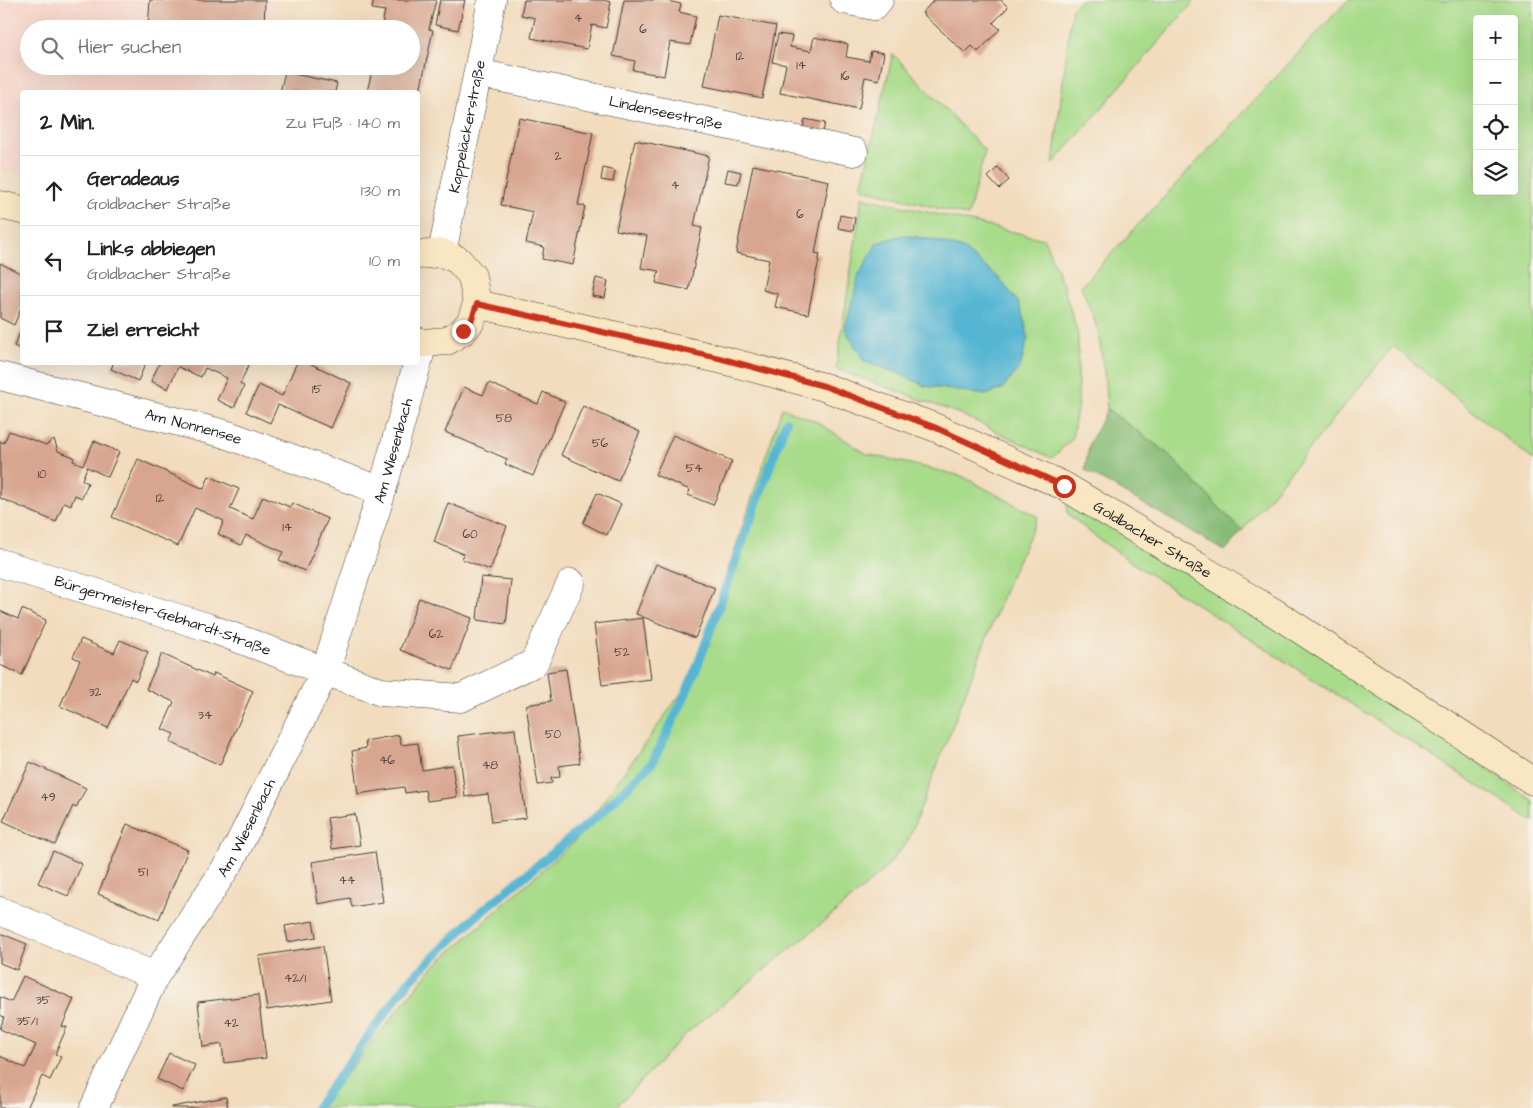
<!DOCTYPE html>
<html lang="de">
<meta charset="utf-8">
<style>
body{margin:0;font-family:"Architects Daughter",sans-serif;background:#f6f6f6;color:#222}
.controls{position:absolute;right:15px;top:15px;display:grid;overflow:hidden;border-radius:5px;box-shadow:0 5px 20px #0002}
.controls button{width:45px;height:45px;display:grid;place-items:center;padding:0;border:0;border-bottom:1px solid #e0e0e0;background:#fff;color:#222;font:25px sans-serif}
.stop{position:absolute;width:15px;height:15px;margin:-11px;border:4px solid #c8321e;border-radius:50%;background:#fff}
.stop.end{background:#c8321e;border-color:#fff;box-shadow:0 1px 5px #0008}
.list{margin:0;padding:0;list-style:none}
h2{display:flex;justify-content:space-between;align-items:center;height:65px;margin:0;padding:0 20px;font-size:21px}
h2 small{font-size:16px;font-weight:400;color:#767676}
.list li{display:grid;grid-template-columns:32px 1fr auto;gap:15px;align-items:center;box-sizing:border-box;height:70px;padding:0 20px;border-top:1px solid #e0e0e0}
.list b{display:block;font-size:19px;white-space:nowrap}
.list p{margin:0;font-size:16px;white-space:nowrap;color:#767676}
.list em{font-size:16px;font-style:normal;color:#767676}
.icon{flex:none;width:28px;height:28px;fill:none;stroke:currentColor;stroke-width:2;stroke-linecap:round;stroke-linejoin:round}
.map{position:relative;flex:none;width:1533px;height:1108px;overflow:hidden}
.search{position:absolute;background:#fff;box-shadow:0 5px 20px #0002;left:20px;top:20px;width:400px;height:55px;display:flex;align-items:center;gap:12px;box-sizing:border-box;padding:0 18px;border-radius:28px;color:#767676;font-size:19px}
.panel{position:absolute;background:#fff;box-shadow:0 5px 20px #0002;left:20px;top:90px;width:400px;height:275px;border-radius:5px}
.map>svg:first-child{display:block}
.built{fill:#f7d1c6}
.green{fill:#a8db8a;stroke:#627c53;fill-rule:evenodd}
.forest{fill:#86bb76;stroke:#516c49}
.water{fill:#54b5d3;stroke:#386878}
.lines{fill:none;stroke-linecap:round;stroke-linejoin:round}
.stream{stroke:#54b5d3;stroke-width:9}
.building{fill:#d8a690}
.street-casing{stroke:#3c3934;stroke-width:29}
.secondary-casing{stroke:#3c3934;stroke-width:29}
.street{stroke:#fff;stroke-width:28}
.secondary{stroke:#f9e7c3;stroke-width:28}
.route{stroke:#c8321e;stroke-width:6}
.labels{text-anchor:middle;stroke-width:4.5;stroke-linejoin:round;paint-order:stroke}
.number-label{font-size:12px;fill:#4b3e39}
.street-label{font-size:15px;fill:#1c1c1c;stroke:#f7f3e8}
</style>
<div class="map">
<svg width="1533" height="1108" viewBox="0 0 1533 1108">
<rect width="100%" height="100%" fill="#f7f3e8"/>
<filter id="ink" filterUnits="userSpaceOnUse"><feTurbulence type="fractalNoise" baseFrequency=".02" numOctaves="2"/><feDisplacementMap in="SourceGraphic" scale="10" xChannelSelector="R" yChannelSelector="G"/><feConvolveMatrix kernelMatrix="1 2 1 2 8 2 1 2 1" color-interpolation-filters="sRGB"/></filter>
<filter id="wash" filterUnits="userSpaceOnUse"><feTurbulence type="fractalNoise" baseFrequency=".0096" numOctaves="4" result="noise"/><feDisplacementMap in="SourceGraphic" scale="20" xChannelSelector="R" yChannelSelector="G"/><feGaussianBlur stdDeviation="1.12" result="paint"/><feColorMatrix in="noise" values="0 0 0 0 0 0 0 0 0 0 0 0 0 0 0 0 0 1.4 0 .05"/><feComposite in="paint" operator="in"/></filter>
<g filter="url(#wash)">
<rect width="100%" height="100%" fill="#f2dcbd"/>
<polygon class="built" points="0,0 276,0 276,29 29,29 29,66 271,66 264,92 22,92 22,175 0,170"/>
<g class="green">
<polygon points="1080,0 1195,0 1053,164 1072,8"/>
<path d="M1348,0H1533V460L1393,346L1242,531L1166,452L1107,409L1104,370L1097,327L1081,286ZM1477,19H1514V191H1477Z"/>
<polygon points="893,54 985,151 968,216 861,188"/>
<path d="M862,197L1044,239L1063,285L1078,335V402L1072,439L1052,458L960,414L836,369ZM903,235L934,240L925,386L907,377L877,243Z"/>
<polygon points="782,408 817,422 867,454 962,476 1038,517 1007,585 908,841 884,870 837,911 688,1032 615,1108 319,1108 432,968 574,842 692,678"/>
<polygon points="1075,502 1311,647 1533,801 1533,821 1137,566 1092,534 1068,514 1067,505"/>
</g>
<polygon class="forest" points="1107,409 1166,452 1242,531 1225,551 1085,470 1089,445"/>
<polygon class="water" points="903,235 934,240 963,249 999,278 1018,302 1023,314 1028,337 1020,368 1002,389 986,395 925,386 907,377 863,360 845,329 859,275 877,243"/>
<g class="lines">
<polyline class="stream" points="316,1108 409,981 474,918 602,812 652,763 682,702 697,667 786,422"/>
</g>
<g id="blocks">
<g class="building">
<polygon points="150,0 265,0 264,29 148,29"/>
<polygon points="374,0 436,0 429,29 433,30 418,100 418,92 367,92 373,66 411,66 411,29 381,29 385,11 372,9"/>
<polygon points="440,0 465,0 458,30 435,25"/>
<polygon points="524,0 603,0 611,2 606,28 592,25 587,49 531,38 535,18 521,15"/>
<polygon points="624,0 663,0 681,4 679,12 696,16 690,45 670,42 664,76 633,70 635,61 613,56"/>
<polygon points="934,0 1001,0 1008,7 993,23 1000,29 978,52 972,46 965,53 922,13"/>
<polygon points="718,15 776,26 762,98 704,86"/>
<polygon points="778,34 792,36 790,47 811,51 814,37 848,44 846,57 869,61 871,51 884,53 879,80 865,77 859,109 780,93 786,65 772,62"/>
<polygon points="285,72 337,83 335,92 280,92"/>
<polygon points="519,118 593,133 578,205 585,206 573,265 542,259 544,247 526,243 533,212 501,205"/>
<polygon points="805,119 825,123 822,135 802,131"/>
<polygon points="635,140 709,156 694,226 702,228 689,290 656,283 659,271 641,268 647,236 616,230"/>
<polygon points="753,165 829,181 815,253 820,254 808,314 775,307 778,294 763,290 769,260 736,253"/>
<polygon points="998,167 1009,180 999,189 988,177"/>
<polygon points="603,168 615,171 613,182 601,180"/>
<polygon points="728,169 741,172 738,184 725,182"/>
<polygon points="840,215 855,218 853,231 838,228"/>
<polygon points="0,263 22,274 22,306 14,325 0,318"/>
<polygon points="596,278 608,281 605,298 592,296"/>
<polygon points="22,328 22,350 14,346"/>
<polygon points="114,362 146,362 138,381 111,369"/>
<polygon points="160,362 250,362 240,384 244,386 234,408 217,400 227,378 205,368 201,377 178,367 168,389 151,381"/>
<polygon points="297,362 307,362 351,383 331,428 278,405 270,423 246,412 259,385 282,396"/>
<polygon points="489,383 538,404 543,392 565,402 533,476 505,464 507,459 445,432 464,387 483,395"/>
<polygon points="583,406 640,432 618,481 561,455"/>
<polygon points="9,431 46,445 54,439 58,451 74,457 73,461 83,465 94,441 119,452 108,477 87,467 82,480 88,483 82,498 75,495 71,505 64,502 56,522 0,498 0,441 4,443"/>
<polygon points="673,435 732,461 713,505 688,495 690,490 655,475"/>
<polygon points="138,459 204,489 209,476 239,489 230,509 253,519 263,496 290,507 292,503 328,519 305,571 279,560 283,552 246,535 241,545 218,534 224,521 195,508 178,546 112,517"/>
<polygon points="597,493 621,504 607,535 583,523"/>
<polygon points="448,503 507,526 490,570 462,559 464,554 434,542"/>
<polygon points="656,564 715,588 695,638 636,614"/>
<polygon points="481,577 511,580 506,624 477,620"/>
<polygon points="419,598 472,618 452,670 400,650"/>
<polygon points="22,609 46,620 22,675 0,665 0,611 18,619"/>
<polygon points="643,618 651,679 602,685 594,624"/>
<polygon points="81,639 114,653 120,640 148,652 136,681 131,678 108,728 60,706 80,660 73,657"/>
<polygon points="162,654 213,677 214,673 253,691 220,765 170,742 174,734 162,729 174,702 146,689"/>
<polygon points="566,669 580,763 559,766 560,777 551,778 552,783 538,785 526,705 551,701 547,672"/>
<polygon points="515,729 526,818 492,822 488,794 465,797 458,736"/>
<polygon points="399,735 401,745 418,743 422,770 452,765 457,797 427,801 425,790 405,793 404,787 358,794 352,751 366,748 365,741"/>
<polygon points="30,762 86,788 76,808 73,806 55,845 3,821"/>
<polygon points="355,814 360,845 332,849 327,818"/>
<polygon points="127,824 188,850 159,919 98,894"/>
<polygon points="53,851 82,864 68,896 38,883"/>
<polygon points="375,852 383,902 352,907 350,898 318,904 312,862"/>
<polygon points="313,921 316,937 288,942 285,926"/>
<polygon points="0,933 27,944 17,970 0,963"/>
<polygon points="323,946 331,1000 267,1010 259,956"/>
<polygon points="23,976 74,999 62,1026 67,1027 55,1054 61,1057 50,1080 42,1076 27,1108 0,1108 0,1056 25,1068 36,1045 0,1029 4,1017 0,1015 0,997 11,1002"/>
<polygon points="258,995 266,1058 224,1063 222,1044 203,1047 198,1002"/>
<polygon points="169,1053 195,1065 183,1091 157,1079"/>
<polygon points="226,1097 228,1108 172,1108 172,1107"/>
</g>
</g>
</g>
<g filter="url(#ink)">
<use href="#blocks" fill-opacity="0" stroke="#3c3934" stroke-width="1"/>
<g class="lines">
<defs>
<g id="street">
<polyline points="844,0 874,6 879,0"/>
<path id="s1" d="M478,73L854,152"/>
<path id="s2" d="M442,253L492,0"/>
<path id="s3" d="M0,376L225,434L382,491"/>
<path id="s4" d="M0,563L207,627L381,692L461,698L534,663L571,583"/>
<polyline points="0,911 155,976"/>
<path id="s5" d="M94,1108L155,976L231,860L325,672L382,491L423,343"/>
</g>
<g id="secondary">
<polyline points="0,205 22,210"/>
<polyline points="418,255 442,253 458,260 472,276 477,304 471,321 463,331 447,341 423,343 418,341"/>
<path id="s6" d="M477,304L719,359L824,387L934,427L1064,486L1275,613L1533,781"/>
</g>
</defs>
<use href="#street" class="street-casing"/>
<use href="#secondary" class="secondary-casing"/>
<use href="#street" class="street"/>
<use href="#secondary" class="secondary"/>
</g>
</g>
<g class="lines" filter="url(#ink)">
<polyline class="route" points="463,331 471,321 477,304 719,358 824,386 934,427 1064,486"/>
</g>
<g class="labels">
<g class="number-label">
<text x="578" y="22">4</text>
<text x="643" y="33">6</text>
<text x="740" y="60">12</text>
<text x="801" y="69">14</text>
<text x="845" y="80">16</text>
<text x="558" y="160">2</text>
<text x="675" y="189">4</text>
<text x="800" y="218">6</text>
<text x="317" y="393">15</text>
<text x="504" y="422">58</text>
<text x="600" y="447">56</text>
<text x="694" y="472">54</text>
<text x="42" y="478">10</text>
<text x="160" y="502">12</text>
<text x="287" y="531">14</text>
<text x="470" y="538">60</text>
<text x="436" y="638">62</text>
<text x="622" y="656">52</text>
<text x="95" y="696">32</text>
<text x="205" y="719">34</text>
<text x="553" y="738">50</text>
<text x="387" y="764">46</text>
<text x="490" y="769">48</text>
<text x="48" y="801">49</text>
<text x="143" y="876">51</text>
<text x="347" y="884">44</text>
<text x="295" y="982">42/1</text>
<text x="43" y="1004">35</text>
<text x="27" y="1025">35/1</text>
<text x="231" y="1027">42</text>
</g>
<g class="street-label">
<text dy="5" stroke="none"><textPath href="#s1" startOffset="192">Lindenseestraße</textPath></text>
<text dy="5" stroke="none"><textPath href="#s2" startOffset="129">Kappeläckerstraße</textPath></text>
<text dy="5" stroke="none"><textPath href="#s3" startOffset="200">Am Nonnensee</textPath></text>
<text dy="5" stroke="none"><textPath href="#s5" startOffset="726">Am Wiesenbach</textPath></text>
<text dy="5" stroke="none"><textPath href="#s6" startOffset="720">Goldbacher Straße</textPath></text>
<text dy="5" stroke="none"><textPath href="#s4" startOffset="171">Bürgermeister-Gebhardt-Straße</textPath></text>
<text dy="5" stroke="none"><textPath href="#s5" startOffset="320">Am Wiesenbach</textPath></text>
</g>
</g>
</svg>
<div class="controls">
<button>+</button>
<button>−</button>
<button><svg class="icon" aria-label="locate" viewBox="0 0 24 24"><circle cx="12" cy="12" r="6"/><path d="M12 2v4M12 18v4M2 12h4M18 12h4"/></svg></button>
<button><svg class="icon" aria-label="layers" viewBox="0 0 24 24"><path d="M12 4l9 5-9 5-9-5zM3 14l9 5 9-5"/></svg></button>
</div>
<div class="stop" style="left:1064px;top:486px"></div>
<div class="stop end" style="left:463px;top:331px"></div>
<div class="search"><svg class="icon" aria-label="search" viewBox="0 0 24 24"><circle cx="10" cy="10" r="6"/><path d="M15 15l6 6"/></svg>Hier suchen</div>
<section class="panel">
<h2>2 Min.<small>Zu Fuß · 140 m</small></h2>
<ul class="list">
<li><svg class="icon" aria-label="ahead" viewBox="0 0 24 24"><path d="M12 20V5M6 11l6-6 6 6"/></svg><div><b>Geradeaus</b><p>Goldbacher Straße</p></div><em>130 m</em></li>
<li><svg class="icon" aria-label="left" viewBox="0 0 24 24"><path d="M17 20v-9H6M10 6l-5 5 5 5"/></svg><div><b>Links abbiegen</b><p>Goldbacher Straße</p></div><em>10 m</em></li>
<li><svg class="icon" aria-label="arrive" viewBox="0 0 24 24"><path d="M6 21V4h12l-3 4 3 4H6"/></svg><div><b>Ziel erreicht</b></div></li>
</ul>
</section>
</div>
